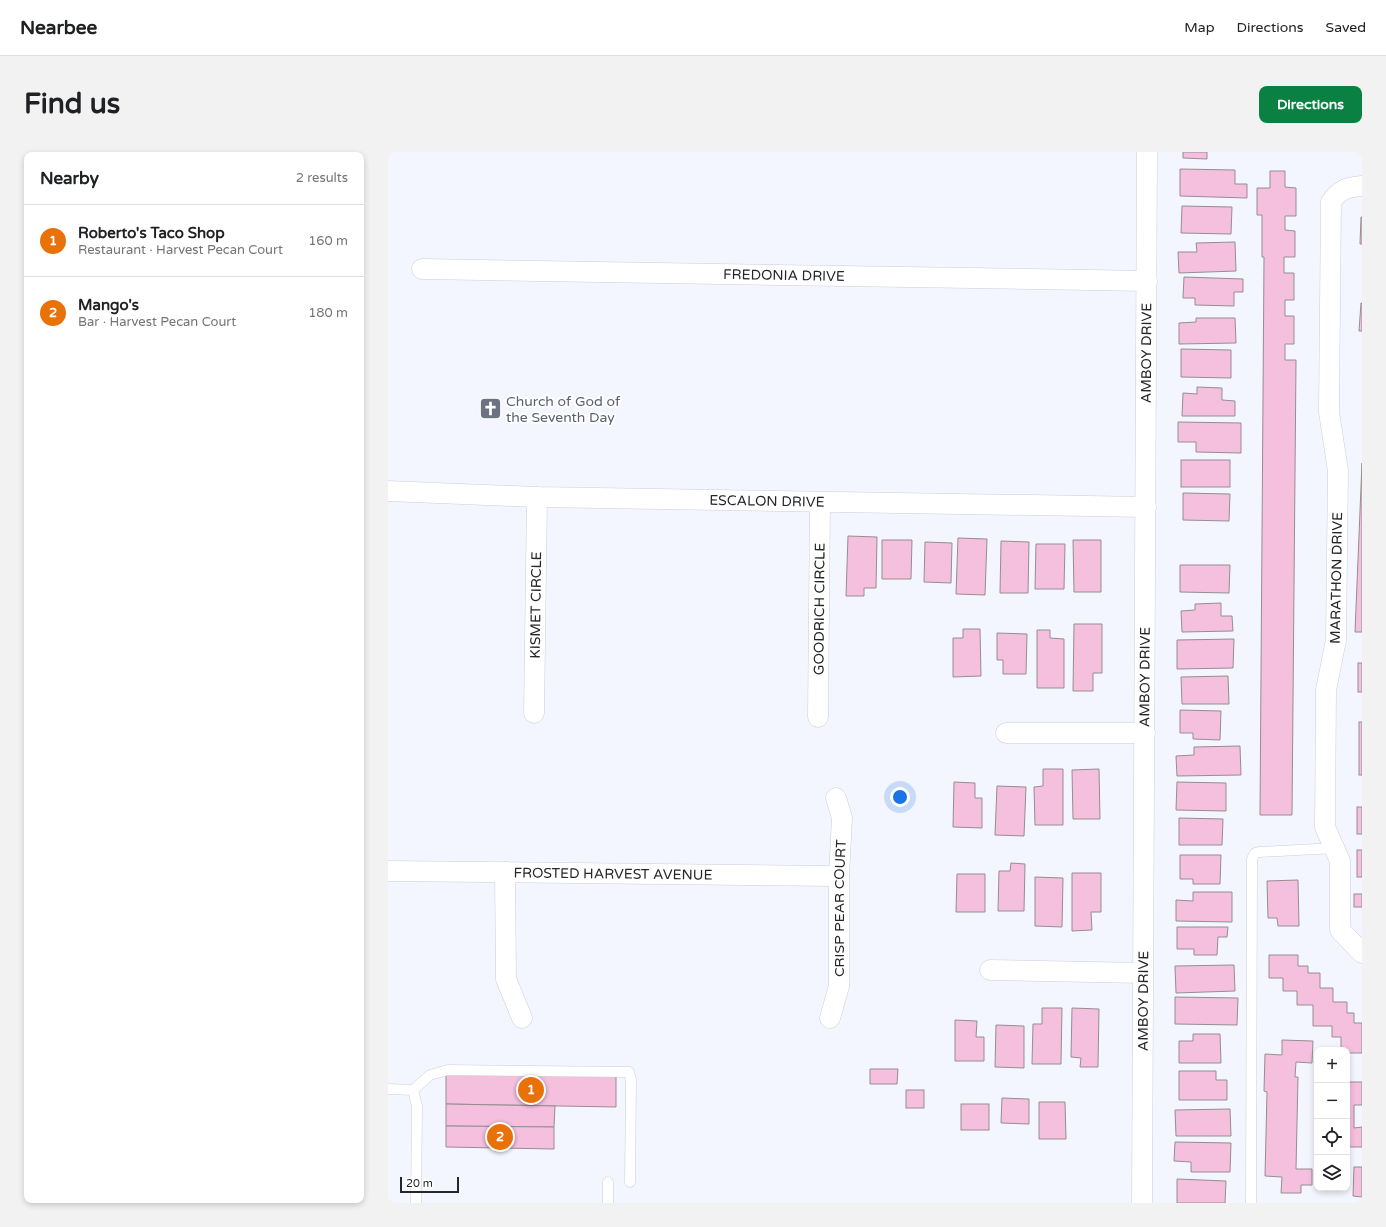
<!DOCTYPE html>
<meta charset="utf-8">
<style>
body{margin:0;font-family:"Varela Round",sans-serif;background:#f2f2f2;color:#202124}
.controls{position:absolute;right:12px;bottom:12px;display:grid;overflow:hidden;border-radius:8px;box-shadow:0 2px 6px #0003}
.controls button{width:36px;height:36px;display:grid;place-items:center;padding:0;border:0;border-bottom:1px solid #e0e0e0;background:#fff;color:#202124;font:20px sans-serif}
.scale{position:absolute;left:12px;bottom:10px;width:59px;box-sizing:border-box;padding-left:4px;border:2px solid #242629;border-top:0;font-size:11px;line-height:14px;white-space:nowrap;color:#242629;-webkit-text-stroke:3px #fff;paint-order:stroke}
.you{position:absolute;left:512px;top:645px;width:14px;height:14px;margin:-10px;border:3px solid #fff;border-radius:50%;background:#1a73e8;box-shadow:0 0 0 6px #1a73e833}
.badge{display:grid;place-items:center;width:26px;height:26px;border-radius:50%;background:#0b8043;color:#fff;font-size:13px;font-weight:700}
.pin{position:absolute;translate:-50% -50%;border:2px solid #fff;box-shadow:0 1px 4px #0006}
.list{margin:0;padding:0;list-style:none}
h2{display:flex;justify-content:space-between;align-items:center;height:52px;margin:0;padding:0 16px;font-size:17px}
h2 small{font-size:13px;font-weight:400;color:#757577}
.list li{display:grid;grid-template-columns:26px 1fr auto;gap:12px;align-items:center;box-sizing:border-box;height:72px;padding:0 16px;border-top:1px solid #e0e0e0}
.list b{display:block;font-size:15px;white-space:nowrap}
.list p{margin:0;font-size:13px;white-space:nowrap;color:#757577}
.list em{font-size:13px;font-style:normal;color:#757577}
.icon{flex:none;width:22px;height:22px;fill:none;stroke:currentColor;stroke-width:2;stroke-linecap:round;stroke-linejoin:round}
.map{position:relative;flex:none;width:974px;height:1051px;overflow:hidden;border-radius:8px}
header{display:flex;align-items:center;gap:24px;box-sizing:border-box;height:56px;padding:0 20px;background:#fff;border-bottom:1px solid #e0e0e0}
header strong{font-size:19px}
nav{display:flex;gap:22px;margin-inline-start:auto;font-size:14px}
.intro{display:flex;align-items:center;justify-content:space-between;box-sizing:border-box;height:96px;padding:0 24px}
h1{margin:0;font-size:28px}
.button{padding:10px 18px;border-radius:8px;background:#0b8043;color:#fff;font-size:14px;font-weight:700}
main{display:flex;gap:24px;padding:0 24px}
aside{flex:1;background:#fff;border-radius:8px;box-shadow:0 2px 6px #0003}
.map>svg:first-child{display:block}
.building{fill:#f5bfde;stroke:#968d92}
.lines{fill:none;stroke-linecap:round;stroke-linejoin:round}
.service-casing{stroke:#cacfd7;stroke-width:11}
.minor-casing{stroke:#cacfd7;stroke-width:21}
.service{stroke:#fff;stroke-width:10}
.minor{stroke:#fff;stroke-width:20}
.labels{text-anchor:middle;stroke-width:4;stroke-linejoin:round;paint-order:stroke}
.street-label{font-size:14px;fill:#242629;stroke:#fff}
.worship-label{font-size:14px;fill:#5b616d;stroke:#fff;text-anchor:start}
</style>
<header>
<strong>Nearbee</strong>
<nav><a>Map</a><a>Directions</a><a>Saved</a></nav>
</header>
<div class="intro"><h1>Find us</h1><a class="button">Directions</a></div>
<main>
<aside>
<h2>Nearby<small>2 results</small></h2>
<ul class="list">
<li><span class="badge" style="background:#e8710a">1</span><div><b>Roberto's Taco Shop</b><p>Restaurant · Harvest Pecan Court</p></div><em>160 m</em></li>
<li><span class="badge" style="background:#e8710a">2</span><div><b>Mango's</b><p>Bar · Harvest Pecan Court</p></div><em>180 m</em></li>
</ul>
</aside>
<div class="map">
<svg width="974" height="1051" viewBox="0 0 974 1051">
<rect width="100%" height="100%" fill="#f3f6fe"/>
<g class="building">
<polygon points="795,0 819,0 819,7 795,6"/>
<polygon points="792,17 847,18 847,32 859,32 859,46 792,44"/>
<polygon points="882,19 897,19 897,35 908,36 908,64 897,64 897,78 907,79 907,105 896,105 896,121 906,121 906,148 897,148 897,164 906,164 906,192 897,192 897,208 908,208 904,663 872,663 876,105 874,105 874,63 869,63 869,36 882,36"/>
<polygon points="794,54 844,55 843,82 793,81"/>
<polygon points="973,65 974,65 974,92 972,92"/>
<polygon points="847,90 848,119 791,121 790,100 809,100 808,91"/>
<polygon points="796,125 855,127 855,140 846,140 846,154 807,153 807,146 795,146"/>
<polygon points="973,151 974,151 974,179 971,179"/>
<polygon points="808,166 847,166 848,191 791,192 791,171 808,170"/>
<polygon points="793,197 843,198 843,226 793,225"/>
<polygon points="809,235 834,236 834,248 847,249 847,264 794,264 795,241 809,242"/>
<polygon points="790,270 853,271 853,301 808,300 808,290 790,290"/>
<rect x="793" y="308" width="49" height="27"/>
<polygon points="974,311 974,480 967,480"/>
<polygon points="795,341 842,342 841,369 795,368"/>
<polygon points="460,384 489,385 488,436 476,436 476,444 458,444"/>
<polygon points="570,386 599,387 597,443 568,442"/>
<polygon points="494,388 524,388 523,427 494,427"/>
<polygon points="685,388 713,388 713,440 686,440"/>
<polygon points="613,389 641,390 640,441 612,441"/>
<polygon points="537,390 564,391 563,431 536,430"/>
<polygon points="648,392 677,392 676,437 647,437"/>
<polygon points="792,413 842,413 841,441 792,440"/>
<polygon points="833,451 833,464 844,464 845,479 794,480 793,459 807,458 807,452"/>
<polygon points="686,472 714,472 714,521 705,521 705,539 685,539"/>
<polygon points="575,477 592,477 593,524 565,525 565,486 575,486"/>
<polygon points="649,478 662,478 662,486 676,487 676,536 649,536"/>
<polygon points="609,481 639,482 638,522 615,522 615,508 609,508"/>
<polygon points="846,487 845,516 789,517 789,488"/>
<rect x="970" y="511" width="4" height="29"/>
<polygon points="840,524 841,552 794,552 793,525"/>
<polygon points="792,558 833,559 832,588 805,587 805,581 792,581"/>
<rect x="971" y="570" width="3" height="53"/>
<polygon points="852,594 853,623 789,624 788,604 806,603 806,595"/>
<polygon points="655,617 675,617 675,673 647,673 646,635 655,634"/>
<polygon points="711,617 712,667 685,667 684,618"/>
<polygon points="566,630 587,631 587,646 594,646 594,676 565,675"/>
<polygon points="789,630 838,631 838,659 788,658"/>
<polygon points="609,634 638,635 636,684 607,683"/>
<rect x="969" y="655" width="5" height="27"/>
<polygon points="791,666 835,667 834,693 791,693"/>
<rect x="969" y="698" width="5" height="27"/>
<polygon points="792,703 833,703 832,732 805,732 805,727 792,727"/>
<polygon points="623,711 637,712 636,759 610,759 611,719 622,719"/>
<polygon points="684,721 713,721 713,760 703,760 704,778 684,779"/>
<polygon points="569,722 597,722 597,760 568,760"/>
<polygon points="647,725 675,726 674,775 647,774"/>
<polygon points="910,728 911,774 890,774 889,766 880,766 879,729"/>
<polygon points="805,740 844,740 844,770 788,769 788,748 805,749"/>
<rect x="966" y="742" width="8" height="13"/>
<polygon points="789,775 840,775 839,785 830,785 829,803 806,803 806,797 789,797"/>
<polygon points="881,803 910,803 910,814 920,814 920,821 932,821 932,836 945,836 945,850 959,850 959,861 966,861 966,871 974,871 974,901 959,901 959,898 953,898 953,885 944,885 944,874 925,874 925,853 909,853 909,839 895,839 895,826 881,826"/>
<polygon points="846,813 847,839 788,841 787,814"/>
<polygon points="787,845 850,846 849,873 787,872"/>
<polygon points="654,856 674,856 673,912 644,912 645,872 654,872"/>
<polygon points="684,856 711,857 710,915 692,915 693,906 683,905"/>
<polygon points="567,868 589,869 588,885 596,885 596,909 567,909"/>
<polygon points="608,873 636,874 636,916 607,915"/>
<polygon points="805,882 832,882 833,911 791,911 791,889 805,889"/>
<polygon points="894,888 925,889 924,911 908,910 907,925 910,925 908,1017 924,1017 924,1033 913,1033 913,1041 893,1041 894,1025 877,1024 879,940 876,939 877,902 894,903"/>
<polygon points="482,917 510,917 509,932 482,932"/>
<polygon points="791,919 828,919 828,928 839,928 839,948 791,948"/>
<polygon points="58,922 228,924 228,955 58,952"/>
<polygon points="959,930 974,930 974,953 966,953 966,976 974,975 974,995 959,995"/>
<rect x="518" y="938" width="18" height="18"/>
<polygon points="614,946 641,947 641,972 613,971"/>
<polygon points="651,950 677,950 678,987 651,987"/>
<polygon points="58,952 167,954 166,975 58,974"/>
<rect x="573" y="952" width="28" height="26"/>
<polygon points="842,957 843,984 788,984 787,958"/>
<polygon points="58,974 166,975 166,997 58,995"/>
<polygon points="787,990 843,991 842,1020 803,1020 803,1010 786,1009"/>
<polygon points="966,1015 974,1015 974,1045 965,1044"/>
<polygon points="789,1027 838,1029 837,1051 789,1051"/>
</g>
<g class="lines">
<defs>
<g id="service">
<polyline points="0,937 25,938 29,954 28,1051"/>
<polyline points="25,938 42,923 60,918 241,920 243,928 242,1030"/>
<polyline points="220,1030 220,1051"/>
<polyline points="863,1051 864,707 867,701 871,700 947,696"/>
</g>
<g id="minor">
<path d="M974,34C959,35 951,38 943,50L941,260L950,319L948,488L938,538L937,675L952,709V778L974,801"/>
<path id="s1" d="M34,117L759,129"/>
<path id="s2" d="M0,339L149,345L758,355"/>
<path id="s3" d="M146,561L149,345"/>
<path id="s4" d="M430,565L432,350"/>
<polyline points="618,581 757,581"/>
<path id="s5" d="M0,719L451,724"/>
<polyline points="117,720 118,827 134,866"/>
<polyline points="602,818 755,821"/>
<path id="s6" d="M442,866L451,834V724L454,666L448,646"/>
<path id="s7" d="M754,1051L759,0"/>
</g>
</defs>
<use href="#service" class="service-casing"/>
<use href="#minor" class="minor-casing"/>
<use href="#service" class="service"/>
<use href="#minor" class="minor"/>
</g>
<defs>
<symbol id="church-square" viewBox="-11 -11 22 22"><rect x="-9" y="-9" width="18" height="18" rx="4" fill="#6b7280" stroke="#fff"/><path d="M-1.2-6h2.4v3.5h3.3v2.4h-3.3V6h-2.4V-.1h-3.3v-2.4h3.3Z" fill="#fff"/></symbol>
</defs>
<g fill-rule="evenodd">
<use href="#church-square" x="90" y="244" width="25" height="25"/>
</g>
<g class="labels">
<g class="street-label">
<text dy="5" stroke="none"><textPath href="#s1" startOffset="362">FREDONIA DRIVE</textPath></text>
<text dy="5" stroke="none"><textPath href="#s7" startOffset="850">AMBOY DRIVE</textPath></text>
<text dy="5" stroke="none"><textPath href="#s2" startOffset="379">ESCALON DRIVE</textPath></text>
<text transform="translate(948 426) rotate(-89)" y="5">MARATHON DRIVE</text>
<text dy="5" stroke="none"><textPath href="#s3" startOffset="108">KISMET CIRCLE</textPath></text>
<text dy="5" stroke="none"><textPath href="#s4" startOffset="108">GOODRICH CIRCLE</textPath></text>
<text dy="5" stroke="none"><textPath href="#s7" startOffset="526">AMBOY DRIVE</textPath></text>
<text dy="5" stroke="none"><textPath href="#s5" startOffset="225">FROSTED HARVEST AVENUE</textPath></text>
<text dy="5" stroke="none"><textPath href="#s6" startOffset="111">CRISP PEAR COURT</textPath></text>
<text dy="5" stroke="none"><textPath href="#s7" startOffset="202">AMBOY DRIVE</textPath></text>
</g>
<g class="worship-label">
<text x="118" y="254">Church of God of<tspan x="118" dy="16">the Seventh Day</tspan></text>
</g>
</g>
</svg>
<div class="controls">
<button>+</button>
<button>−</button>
<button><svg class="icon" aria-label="locate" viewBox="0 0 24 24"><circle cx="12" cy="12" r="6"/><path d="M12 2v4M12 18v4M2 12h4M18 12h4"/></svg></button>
<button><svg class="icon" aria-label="layers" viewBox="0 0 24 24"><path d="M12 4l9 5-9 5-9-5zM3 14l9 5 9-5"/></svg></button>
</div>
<div class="scale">20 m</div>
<div class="you"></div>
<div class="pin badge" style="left:143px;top:938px;background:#e8710a">1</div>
<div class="pin badge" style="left:112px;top:985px;background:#e8710a">2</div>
</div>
</main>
